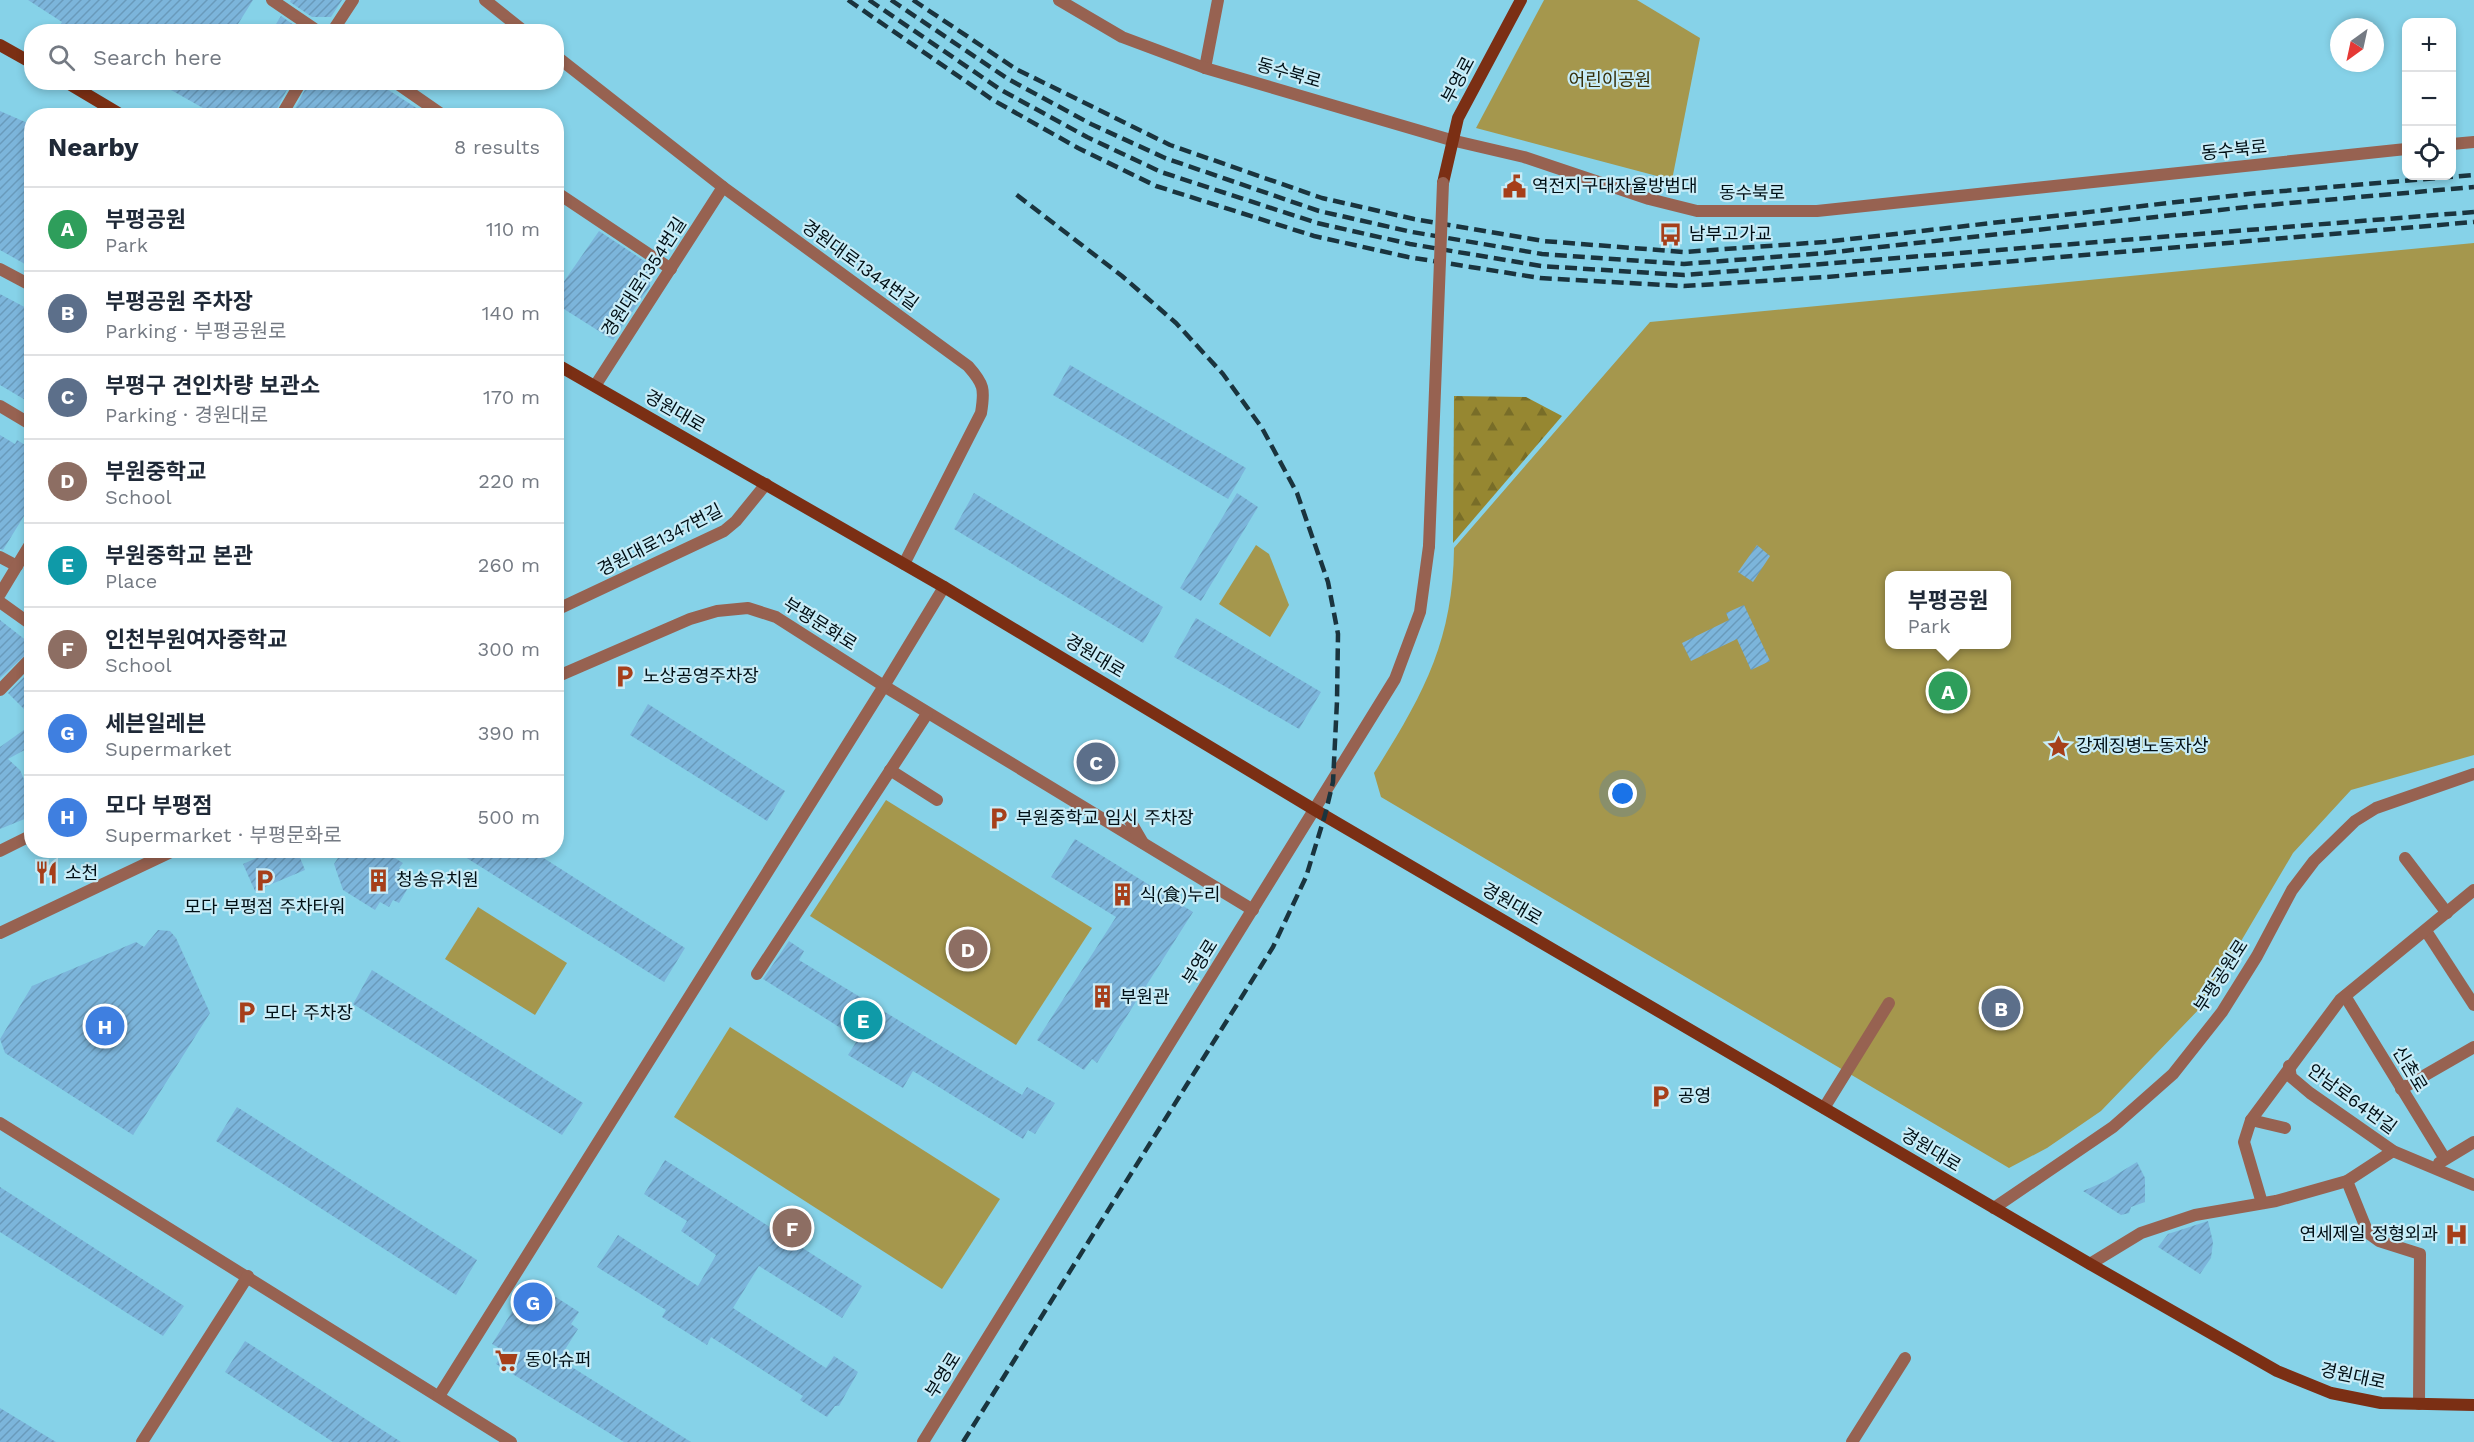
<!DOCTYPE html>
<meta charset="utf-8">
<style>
body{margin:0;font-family:"Work Sans","Noto Sans KR",sans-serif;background:#f2f2f3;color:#1f2937}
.controls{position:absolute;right:18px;top:18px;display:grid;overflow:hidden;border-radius:12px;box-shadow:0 3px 9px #0003}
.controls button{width:54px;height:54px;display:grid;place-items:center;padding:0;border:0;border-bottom:2px solid #e0e1e3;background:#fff;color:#1f2937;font:30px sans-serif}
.compass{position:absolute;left:2330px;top:18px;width:54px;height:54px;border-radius:50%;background:#fff;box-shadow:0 3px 9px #0003;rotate:213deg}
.you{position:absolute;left:1623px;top:794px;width:21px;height:21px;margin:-15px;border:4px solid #fff;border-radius:50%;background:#1a73e8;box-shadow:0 0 0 9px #1a73e833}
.badge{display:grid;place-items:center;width:39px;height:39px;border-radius:50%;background:#a63f1a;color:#fff;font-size:20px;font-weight:700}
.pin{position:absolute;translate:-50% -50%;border:3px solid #fff;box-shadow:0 2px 6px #0006}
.popup{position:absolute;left:1885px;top:571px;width:126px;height:78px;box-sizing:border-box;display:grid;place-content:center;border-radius:12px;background:#fff;filter:drop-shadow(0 2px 4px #0005);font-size:20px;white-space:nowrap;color:#747a83}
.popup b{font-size:22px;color:#1f2937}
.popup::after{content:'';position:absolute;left:50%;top:100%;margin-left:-12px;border:12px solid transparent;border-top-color:#fff}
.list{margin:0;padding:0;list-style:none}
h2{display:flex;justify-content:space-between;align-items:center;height:78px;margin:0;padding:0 24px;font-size:26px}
h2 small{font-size:20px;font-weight:400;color:#747a83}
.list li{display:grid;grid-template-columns:39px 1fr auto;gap:18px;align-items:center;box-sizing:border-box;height:84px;padding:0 24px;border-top:2px solid #e0e1e3}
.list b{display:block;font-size:22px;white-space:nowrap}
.list p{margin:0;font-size:20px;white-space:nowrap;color:#747a83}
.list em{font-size:20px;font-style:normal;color:#747a83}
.icon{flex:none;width:33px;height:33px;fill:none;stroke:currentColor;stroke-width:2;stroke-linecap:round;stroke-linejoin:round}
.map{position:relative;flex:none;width:2474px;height:1442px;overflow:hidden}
.search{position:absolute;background:#fff;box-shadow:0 3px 9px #0003;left:24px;top:24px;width:540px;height:66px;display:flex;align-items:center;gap:15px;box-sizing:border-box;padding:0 21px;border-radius:24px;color:#747a83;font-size:22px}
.panel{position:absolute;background:#fff;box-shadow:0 3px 9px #0003;left:24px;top:108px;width:540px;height:750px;border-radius:24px}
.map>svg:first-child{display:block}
.forest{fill:url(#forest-firs)}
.park{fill:#a5974d;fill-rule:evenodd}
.building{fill:url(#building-hatch)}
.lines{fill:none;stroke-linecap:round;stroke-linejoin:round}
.service{stroke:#976251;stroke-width:12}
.minor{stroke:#976251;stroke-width:12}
.tertiary{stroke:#976251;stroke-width:12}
.secondary{stroke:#7b2f14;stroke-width:12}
.rail{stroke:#1a343e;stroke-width:4.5;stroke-dasharray:12 6;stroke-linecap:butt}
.tertiary-bridge{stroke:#976251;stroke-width:12}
.labels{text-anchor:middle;stroke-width:4.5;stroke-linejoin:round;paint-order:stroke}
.street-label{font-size:18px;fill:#000f15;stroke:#c8ecf7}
.park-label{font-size:18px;fill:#362f09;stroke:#c8ecf7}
.poi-label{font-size:18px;fill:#000f15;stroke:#c8ecf7;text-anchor:start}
</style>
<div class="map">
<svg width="2474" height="1442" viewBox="0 0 2474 1442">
<defs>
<pattern id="forest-firs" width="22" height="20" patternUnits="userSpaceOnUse" patternTransform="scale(1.5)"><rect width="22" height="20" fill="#968731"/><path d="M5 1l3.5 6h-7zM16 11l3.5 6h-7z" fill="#786d28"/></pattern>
<pattern id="building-hatch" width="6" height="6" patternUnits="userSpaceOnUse" patternTransform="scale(1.5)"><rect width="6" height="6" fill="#7cb5db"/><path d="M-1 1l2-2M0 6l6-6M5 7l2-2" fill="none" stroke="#699abb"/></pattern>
</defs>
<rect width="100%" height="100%" fill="#86d2e8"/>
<polygon class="forest" points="1454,396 1526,397 1562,416 1453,543"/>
<g class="park">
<polygon points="1544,0 1637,0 1700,38 1672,180 1476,128"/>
<path d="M2474,243V755L2351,790L2293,853L2204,1004L2101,1111L2047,1148L2009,1168L1381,797L1374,773C1423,695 1453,642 1454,548L1650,322ZM1890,576H2006V644H1890Z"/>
<polygon points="1256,545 1269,554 1289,605 1270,637 1219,604"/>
<polygon points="886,800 1092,928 1016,1045 810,916"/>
<polygon points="478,907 567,963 535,1015 445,959"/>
<polygon points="730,1027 1000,1199 942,1289 674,1117"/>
</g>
<g class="building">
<polygon points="28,0 253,0 233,32 161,32 149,24 145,32 71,32 60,25 62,22"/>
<polygon points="291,0 342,0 331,17 312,17 290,2"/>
<polygon points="281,16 304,32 271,32"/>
<polygon points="157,82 231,82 242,89 245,82 291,82 273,116 217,116"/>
<polygon points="309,82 376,82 429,116 291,116"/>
<polygon points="0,111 32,125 32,268 0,250"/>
<polygon points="599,231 649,264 650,286 613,340 556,304 556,293"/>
<polygon points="0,294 32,311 32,404 0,385"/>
<polygon points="1070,365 1246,468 1228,499 1053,395"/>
<polygon points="0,435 15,444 17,440 32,449 32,503 3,550 0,549"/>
<polygon points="974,493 1163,607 1143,643 954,529"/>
<polygon points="1237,493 1258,507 1201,601 1180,588"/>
<polygon points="1757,545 1770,556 1753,582 1738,572"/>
<polygon points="1744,605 1770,661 1751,670 1737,639 1691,661 1682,643 1729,620 1726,613"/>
<polygon points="1196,618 1321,692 1299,729 1174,657"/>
<polygon points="0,620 32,645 32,649 0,678"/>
<polygon points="32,669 32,717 8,693"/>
<polygon points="648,704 785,791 767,821 630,735"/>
<polygon points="32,724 32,746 8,759 20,770 32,798 32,816 0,829 0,747"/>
<polygon points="1075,839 1193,912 1097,1063 1092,1059 1084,1070 1037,1040 1116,917 1051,877"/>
<polygon points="274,850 297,850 305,870 255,891 243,864"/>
<polygon points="343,850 382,850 403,863 399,868 414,878 399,903 393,900 389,907 380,902 375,910 343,890 334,864"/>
<polygon points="454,850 531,850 685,948 664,982"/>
<polygon points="158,930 170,931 176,938 210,1013 133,1135 5,1053 0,1039 32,986 136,942 144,947"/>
<polygon points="789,941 804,951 799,960 1022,1095 1027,1087 1055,1103 1035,1134 1028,1130 1023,1139 913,1071 903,1088 848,1055 858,1039 763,979"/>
<polygon points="372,970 583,1103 562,1135 353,1004"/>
<polygon points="237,1107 477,1260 456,1295 216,1141"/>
<polygon points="665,1160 862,1286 842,1318 759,1266 733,1308 826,1368 834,1356 858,1372 839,1406 835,1406 827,1417 800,1400 803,1396 711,1337 707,1345 662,1317 666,1310 597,1267 618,1235 698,1286 716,1255 681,1231 687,1221 644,1194"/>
<polygon points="2137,1162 2145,1178 2145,1202 2131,1207 2129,1213 2121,1215 2083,1191 2106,1181"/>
<polygon points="0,1187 184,1306 163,1336 0,1232"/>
<polygon points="2208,1221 2213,1242 2211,1258 2200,1274 2158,1247 2168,1234"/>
<polygon points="531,1281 579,1312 571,1324 578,1329 559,1359 691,1442 624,1442 496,1364 504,1351 492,1344"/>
<polygon points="245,1341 401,1442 333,1442 225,1372"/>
<polygon points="0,1408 56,1442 0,1442"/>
</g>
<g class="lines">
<g class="service">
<polyline points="272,0 319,32"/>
<polyline points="485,0 525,32"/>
<polyline points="332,32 353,0"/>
<path d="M556,56L723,187L968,366C984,384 985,389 981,413L904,564"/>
<polyline points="1205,68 1218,0"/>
<polyline points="395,82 444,116"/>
<polyline points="281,116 301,82"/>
<polyline points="556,192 671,269"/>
<polyline points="0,269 32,286"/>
<polyline points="595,386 723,187"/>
<polyline points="0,406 32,425"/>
<polyline points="0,557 17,566"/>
<polyline points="0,594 32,541"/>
<polyline points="0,602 32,625"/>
<polyline points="556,610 724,531 736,521 766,484"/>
<polyline points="884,686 1253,910"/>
<polyline points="0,690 32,657"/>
<polyline points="890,770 937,800"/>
<polyline points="1129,819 1143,843"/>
<polyline points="0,851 32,835"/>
<polyline points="2405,858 2447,913"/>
<polyline points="2426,931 2474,1005"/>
<polyline points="757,974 927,714"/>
<polyline points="2345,996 2445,1159"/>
<polyline points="2289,1066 2291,1077 2310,1093 2393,1151 2474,1185"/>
<polyline points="2401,1089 2474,1047"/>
<polyline points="1824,1108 1889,1003"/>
<polyline points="2251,1120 2285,1128"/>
<polyline points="2439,1163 2474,1142"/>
<polyline points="2347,1181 2368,1233 2379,1241 2420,1254 2419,1404"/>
<polyline points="2262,1203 2244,1142 2251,1120 2340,1000 2474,890"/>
<polyline points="2090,1264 2141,1233 2195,1215 2276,1201 2347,1181 2393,1151"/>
<polyline points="1852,1442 1905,1358"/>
</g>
<g class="minor">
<polyline points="0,1123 511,1442"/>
<polyline points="1994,1208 2113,1127 2173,1074 2222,1012 2257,956 2292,890 2314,861 2355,821 2376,808 2474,774"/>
<polyline points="439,1396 884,686"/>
<polyline points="142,1442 248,1276"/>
</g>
<g class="tertiary">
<polyline points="1059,0 1122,37 1205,68 1451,140 1524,157 1649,199 1697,211 1817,211 2406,149"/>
<polyline points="2452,144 2474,142"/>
<polyline points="556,677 690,619 717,611 748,608 776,617 884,686 944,587"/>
<polyline points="0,933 175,850"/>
<polyline points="923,1442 1395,679 1420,612 1429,546"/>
</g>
<g class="secondary">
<polyline points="0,45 32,63"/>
<polyline points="66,82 123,116"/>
<polyline points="1443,183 1458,118 1521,0"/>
<polyline points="556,364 944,587 1315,810 2090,1264 2277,1371 2331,1393 2381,1403 2474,1405"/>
</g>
<g class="rail">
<polyline points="848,0 993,100 1078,148 1156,186 1314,236 1408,257 1540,278 1684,286 1826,277 2474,222"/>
<polyline points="869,0 1001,90 1087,137 1161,172 1317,223 1410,244 1541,266 1684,275 2474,212"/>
<polyline points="891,0 1008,79 1091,124 1165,158 1319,211 1412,232 1542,254 1684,264 1825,253 2256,206 2474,187"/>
<polyline points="913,0 1016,69 1170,145 1322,198 1414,219 1543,241 1684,252 1824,242 2248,194 2474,175"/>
<polyline points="963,1442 1273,947 1306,877 1325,815 1333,782 1337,701 1338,634 1328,582 1297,493 1262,428 1223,374 1176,323 1122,276 1013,192"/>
</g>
<polyline class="tertiary-bridge" points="1429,546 1443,183"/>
</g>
<defs>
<symbol id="civic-bare" viewBox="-9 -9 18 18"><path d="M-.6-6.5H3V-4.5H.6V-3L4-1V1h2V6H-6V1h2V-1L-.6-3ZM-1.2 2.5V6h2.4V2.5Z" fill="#a63f1a" stroke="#c8ecf7" stroke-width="2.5" paint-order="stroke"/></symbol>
<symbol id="bus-bare" viewBox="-9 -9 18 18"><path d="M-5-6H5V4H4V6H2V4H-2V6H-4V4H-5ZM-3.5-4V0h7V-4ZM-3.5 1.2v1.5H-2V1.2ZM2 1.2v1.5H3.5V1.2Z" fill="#a63f1a" stroke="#c8ecf7" stroke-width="2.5" paint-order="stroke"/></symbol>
<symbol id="parking-bare" viewBox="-9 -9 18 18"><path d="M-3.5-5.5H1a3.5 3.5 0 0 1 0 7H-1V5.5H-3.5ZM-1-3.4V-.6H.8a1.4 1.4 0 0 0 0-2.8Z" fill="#a63f1a" stroke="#c8ecf7" stroke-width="2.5" paint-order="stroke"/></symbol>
<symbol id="sight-bare" viewBox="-9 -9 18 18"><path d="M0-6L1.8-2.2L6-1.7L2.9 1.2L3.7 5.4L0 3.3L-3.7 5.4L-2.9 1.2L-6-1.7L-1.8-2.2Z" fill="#a63f1a" stroke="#c8ecf7" stroke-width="2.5" paint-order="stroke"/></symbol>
<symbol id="restaurant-bare" viewBox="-9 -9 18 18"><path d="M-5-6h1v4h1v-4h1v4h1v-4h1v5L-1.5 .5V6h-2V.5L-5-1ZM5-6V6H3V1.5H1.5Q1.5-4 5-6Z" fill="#a63f1a" stroke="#c8ecf7" stroke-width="2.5" paint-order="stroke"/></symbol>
<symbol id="building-bare" viewBox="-9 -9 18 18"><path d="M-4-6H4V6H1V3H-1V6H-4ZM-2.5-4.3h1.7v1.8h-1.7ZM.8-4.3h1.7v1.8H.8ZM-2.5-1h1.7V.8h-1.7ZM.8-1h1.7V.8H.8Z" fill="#a63f1a" stroke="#c8ecf7" stroke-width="2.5" paint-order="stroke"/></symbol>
<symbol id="hospital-bare" viewBox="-9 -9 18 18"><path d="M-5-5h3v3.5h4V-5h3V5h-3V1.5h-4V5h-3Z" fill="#a63f1a" stroke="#c8ecf7" stroke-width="2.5" paint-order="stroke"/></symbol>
<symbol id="supermarket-bare" viewBox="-9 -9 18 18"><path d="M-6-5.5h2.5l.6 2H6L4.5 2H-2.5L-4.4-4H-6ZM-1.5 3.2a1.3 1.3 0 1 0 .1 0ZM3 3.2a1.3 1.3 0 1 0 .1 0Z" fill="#a63f1a" stroke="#c8ecf7" stroke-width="2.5" paint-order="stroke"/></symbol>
</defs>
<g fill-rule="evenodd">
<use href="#civic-bare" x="1498" y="170" width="33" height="33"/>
<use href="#bus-bare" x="1654" y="218" width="33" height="33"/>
<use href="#parking-bare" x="608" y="660" width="33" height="33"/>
<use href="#sight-bare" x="2042" y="730" width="33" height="33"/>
<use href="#parking-bare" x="982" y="802" width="33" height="33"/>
<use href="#restaurant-bare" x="30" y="856" width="33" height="33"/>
<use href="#building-bare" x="362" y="864" width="33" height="33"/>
<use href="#parking-bare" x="248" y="864" width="33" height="33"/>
<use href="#building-bare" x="1106" y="878" width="33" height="33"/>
<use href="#building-bare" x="1086" y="980" width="33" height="33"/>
<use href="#parking-bare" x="230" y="996" width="33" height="33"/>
<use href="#parking-bare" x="1644" y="1080" width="33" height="33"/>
<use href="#hospital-bare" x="2440" y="1218" width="33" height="33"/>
<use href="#supermarket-bare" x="490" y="1344" width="33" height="33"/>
</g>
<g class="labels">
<g class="street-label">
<text transform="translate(1289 73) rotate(16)" y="6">동수북로</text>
<text transform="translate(1458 80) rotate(-62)" y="6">부영로</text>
<text transform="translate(2234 150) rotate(-6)" y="6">동수북로</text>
<text x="1752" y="199">동수북로</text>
<text transform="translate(860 265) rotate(36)" y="6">경원대로1344번길</text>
<text transform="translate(644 277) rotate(-57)" y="6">경원대로1354번길</text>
<text transform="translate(675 411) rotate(30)" y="6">경원대로</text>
<text transform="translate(660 540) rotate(-27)" y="6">경원대로1347번길</text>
<text transform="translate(820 624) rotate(32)" y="6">부평문화로</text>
<text transform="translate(1095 656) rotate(31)" y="6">경원대로</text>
<text transform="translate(1512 904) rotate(30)" y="6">경원대로</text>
<text transform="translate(1200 962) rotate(-58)" y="6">부영로</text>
<text transform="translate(2221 976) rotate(-57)" y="6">부평공원로</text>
<text transform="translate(2410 1069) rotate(59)" y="6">신촌로</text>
<text transform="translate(2352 1099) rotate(36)" y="6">안남로64번길</text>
<text transform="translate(1931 1150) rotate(31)" y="6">경원대로</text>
<text transform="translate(943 1375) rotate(-58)" y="6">부영로</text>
<text transform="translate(2353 1376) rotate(12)" y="6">경원대로</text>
</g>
<g class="park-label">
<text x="1610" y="86">어린이공원</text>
</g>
<g class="poi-label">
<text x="1532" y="192">역전지구대자율방범대</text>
<text x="1689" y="240">남부고가교</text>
<text x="643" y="682">노상공영주차장</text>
<text x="2076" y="752">강제징병노동자상</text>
<text x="1016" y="824">부원중학교 임시 주차장</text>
<text x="65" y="879">소천</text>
<text x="396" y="886">청송유치원</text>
<text x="1140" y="901">식(食)누리</text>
<text x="265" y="913" text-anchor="middle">모다 부평점 주차타워</text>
<text x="1120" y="1003">부원관</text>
<text x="264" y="1019">모다 주차장</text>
<text x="1678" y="1102">공영</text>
<text x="2438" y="1240" text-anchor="end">연세제일 정형외과</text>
<text x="525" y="1366">동아슈퍼</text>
</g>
</g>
</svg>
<div class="controls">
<button>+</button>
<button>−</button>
<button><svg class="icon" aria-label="locate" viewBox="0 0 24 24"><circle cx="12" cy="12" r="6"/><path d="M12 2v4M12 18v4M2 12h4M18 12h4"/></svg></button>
</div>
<svg class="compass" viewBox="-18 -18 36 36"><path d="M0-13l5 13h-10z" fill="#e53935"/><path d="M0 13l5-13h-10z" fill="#747a83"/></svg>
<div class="you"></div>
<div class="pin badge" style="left:1948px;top:691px;background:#2e9e5b">A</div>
<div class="popup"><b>부평공원</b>Park</div>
<div class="pin badge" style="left:2001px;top:1008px;background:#5c6f8a">B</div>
<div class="pin badge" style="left:1096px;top:762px;background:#5c6f8a">C</div>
<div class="pin badge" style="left:968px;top:949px;background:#8d6e63">D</div>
<div class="pin badge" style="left:863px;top:1020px;background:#0f9aa8">E</div>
<div class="pin badge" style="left:792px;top:1228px;background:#8d6e63">F</div>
<div class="pin badge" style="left:533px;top:1302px;background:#3f7fe0">G</div>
<div class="pin badge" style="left:105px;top:1026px;background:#3f7fe0">H</div>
<div class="search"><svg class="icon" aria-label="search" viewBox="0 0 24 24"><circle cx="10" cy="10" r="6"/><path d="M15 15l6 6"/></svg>Search here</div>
<section class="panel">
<h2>Nearby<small>8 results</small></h2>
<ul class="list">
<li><span class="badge" style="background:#2e9e5b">A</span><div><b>부평공원</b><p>Park</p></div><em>110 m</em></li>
<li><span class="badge" style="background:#5c6f8a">B</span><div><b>부평공원 주차장</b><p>Parking · 부평공원로</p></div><em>140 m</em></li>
<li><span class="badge" style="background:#5c6f8a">C</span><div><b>부평구 견인차량 보관소</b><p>Parking · 경원대로</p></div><em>170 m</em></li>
<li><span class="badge" style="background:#8d6e63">D</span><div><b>부원중학교</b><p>School</p></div><em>220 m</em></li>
<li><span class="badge" style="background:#0f9aa8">E</span><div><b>부원중학교 본관</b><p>Place</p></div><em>260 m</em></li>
<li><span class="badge" style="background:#8d6e63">F</span><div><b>인천부원여자중학교</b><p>School</p></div><em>300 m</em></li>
<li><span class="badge" style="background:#3f7fe0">G</span><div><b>세븐일레븐</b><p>Supermarket</p></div><em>390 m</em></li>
<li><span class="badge" style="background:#3f7fe0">H</span><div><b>모다 부평점</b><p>Supermarket · 부평문화로</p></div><em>500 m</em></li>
</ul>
</section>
</div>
